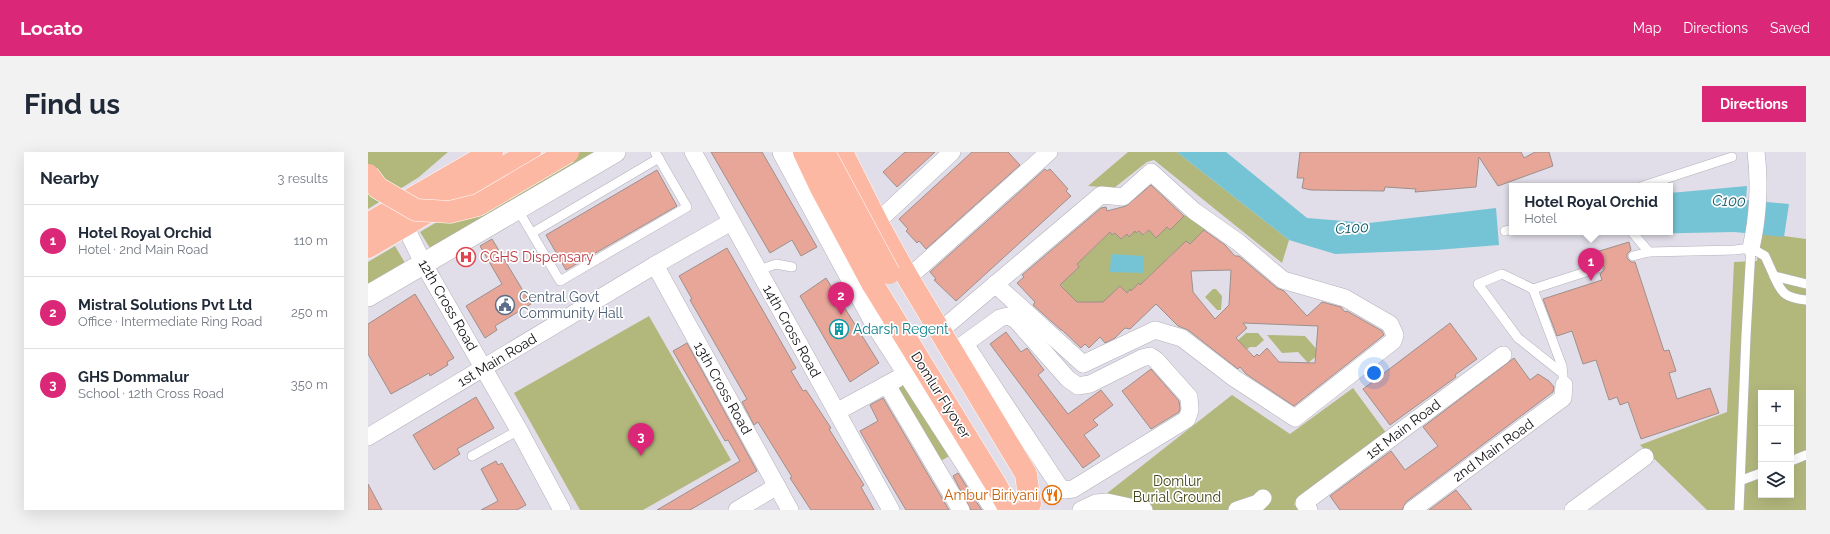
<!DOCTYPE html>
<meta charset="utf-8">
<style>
body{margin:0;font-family:Raleway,sans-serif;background:#f2f2f3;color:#1f2937}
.controls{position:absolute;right:12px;bottom:12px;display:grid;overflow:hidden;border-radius:0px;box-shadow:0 4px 16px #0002}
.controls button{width:36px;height:36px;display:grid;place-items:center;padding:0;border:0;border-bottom:1px solid #e0e1e3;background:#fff;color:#1f2937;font:20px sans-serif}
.you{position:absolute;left:1006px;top:221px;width:14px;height:14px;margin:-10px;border:3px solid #fff;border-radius:50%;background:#1a73e8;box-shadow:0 0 0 6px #1a73e833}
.badge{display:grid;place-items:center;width:26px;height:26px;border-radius:50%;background:#db2777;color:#fff;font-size:13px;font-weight:700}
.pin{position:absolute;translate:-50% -33px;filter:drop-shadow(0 1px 2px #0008)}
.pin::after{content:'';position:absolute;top:21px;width:14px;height:12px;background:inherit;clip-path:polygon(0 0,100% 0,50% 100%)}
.popup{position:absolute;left:1141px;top:31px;width:164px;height:52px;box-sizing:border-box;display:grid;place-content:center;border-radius:0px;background:#fff;filter:drop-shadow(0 1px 3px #0005);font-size:13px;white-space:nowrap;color:#747a83}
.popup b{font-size:15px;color:#1f2937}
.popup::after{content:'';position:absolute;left:50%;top:100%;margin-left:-8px;border:8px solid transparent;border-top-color:#fff}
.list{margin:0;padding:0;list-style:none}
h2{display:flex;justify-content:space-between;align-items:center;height:52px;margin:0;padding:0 16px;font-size:17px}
h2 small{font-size:13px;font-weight:400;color:#747a83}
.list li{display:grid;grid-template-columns:26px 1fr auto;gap:12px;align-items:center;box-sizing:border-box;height:72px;padding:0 16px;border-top:1px solid #e0e1e3}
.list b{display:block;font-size:15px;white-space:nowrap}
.list p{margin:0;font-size:13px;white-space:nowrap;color:#747a83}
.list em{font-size:13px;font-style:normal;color:#747a83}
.icon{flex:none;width:22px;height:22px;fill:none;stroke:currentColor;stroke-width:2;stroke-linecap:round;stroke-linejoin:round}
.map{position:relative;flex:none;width:1438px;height:358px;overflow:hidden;border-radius:0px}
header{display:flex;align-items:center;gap:24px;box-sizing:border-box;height:56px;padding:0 20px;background:#db2777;color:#fff}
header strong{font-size:19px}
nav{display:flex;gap:22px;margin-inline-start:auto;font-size:14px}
.intro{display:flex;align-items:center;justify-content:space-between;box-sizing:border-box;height:96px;padding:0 24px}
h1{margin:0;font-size:28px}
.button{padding:10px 18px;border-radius:0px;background:#db2777;color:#fff;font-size:14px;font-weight:700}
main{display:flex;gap:24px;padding:0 24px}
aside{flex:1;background:#fff;border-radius:0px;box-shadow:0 4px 16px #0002}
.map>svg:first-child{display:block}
.green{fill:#b2b87c;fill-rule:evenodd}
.water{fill:#75c4d6}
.building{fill:#e8a698;stroke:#9c908d;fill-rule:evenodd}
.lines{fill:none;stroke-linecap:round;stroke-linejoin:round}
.service-casing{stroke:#b3b0ba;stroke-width:10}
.minor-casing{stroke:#b3b0ba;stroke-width:18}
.tertiary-casing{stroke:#b3b0ba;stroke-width:22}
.primary-casing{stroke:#fff;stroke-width:23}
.service{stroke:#fff;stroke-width:9}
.minor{stroke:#fff;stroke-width:17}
.tertiary{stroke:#fff;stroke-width:21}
.primary{stroke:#fcb8a3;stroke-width:22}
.primary-bridge-casing{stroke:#fff;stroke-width:23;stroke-linecap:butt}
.primary-bridge{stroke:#fcb8a3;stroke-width:22}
.labels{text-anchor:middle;stroke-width:3.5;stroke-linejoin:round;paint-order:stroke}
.health-label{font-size:14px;fill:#be3a42;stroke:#fff;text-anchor:start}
.service-label{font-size:14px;fill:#4e5e75;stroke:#fff;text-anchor:start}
.street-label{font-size:14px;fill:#111013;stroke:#fff}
.culture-label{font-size:14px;fill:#0d838f;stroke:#fff;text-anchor:start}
.park-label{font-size:14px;fill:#434618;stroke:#fff}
.food-label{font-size:14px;fill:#c56008;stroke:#fff;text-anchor:end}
.water-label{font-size:15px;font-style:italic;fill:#185a67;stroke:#fff}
</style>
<header>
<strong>Locato</strong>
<nav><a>Map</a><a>Directions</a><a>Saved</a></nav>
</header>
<div class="intro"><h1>Find us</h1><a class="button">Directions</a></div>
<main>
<aside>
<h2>Nearby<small>3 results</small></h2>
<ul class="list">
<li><span class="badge">1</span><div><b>Hotel Royal Orchid</b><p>Hotel · 2nd Main Road</p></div><em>110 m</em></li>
<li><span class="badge">2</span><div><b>Mistral Solutions Pvt Ltd</b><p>Office · Intermediate Ring Road</p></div><em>250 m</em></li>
<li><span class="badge">3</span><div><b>GHS Dommalur</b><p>School · 12th Cross Road</p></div><em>350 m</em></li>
</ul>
</aside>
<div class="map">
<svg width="1438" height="358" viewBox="0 0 1438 358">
<rect width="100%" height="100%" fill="#e1dee9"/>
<g class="green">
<polygon points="0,0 80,0 51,25 0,57"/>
<polygon points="212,0 229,0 62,96 52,80 135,31"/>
<polygon points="760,0 809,0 921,88 914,111 786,8 779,10 746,36 720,34"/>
<polygon points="817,63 842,73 822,92 803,103 795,111 798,115 786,120 776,129 776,136 771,132 763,139 762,138 759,141 752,134 738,150 714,150 713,154 705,146 701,149 697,144 700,141 691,131 711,115 709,112 742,80 744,83 747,81 753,87 759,82 761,84 767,79 769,81 771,79 776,83 784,75 788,85 799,75 802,77"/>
<path d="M1393,81L1438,87V358H1339L1272,293L1359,260L1366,110L1389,109ZM1393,241H1423V343H1393Z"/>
<polygon points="27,94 37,111 0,133 0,110"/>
<polygon points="845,137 848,137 854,144 853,158 849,158 837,145"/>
<polygon points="281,164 363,308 275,358 212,358 146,241"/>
<polygon points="878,181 890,181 896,188 888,195 882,195 878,198 869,189"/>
<polygon points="899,183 937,184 952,201 940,211 930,200 914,201"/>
<polygon points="537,229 583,303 571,310 525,235"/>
<polygon points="985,236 1019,282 926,352 931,358 738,358 738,342 864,243 922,282"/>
</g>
<g class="water">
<polygon points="809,0 858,0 939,66 1001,71 1128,56 1131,93 1068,98 967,102 921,88"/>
<polygon points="1379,34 1378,48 1421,52 1416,85 1366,80 1270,82 1270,80 1302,80 1302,41"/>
<polygon points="743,102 776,104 776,121 742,120"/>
</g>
<g class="building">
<polygon points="343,0 394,0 449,95 433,104 424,88 402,101"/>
<polygon points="537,0 567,0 529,35 515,20"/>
<polygon points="604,0 640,0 652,13 558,97 551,89 549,91 538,79 540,77 531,67"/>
<polygon points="932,0 1153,0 1156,6 1167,0 1181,0 1185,14 1130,34 1111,5 1108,35 1047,40 1048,37 1017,35 1016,39 943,38 934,36 936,26 929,26"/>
<polygon points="677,17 679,19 682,17 700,37 698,39 703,44 588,149 566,128 568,127 562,120"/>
<polygon points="289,18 309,54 198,118 178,83"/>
<path d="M783,33L816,64L802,78L799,75L788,86L781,78L775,83L771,79L768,81L767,79L761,85L759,82L753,87L747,81L744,83L742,80L709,112L711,115L692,133L709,150H735L752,134L759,141L762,137L763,139L771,131L772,133L818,89L822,92L836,78L857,93L867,104H871L909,136L916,139L939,164L954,150L973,155L977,160L979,159L1014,179L1016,183L926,254L878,222L872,215L870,217L820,178L810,174L788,152L762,177L757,176L747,186L737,191L732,185L721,196L717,192L713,196L694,178H693L665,153L667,150L649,131L656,125L654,123L733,56L738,55L739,59L758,54ZM863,118L861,153L847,167L825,140L823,119ZM875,171L950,174L947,211L911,210L899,196L891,204L889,202L886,205L868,186L879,176Z"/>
<polygon points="124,87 163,152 127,174 129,178 117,186 98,154 134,132 112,94"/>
<polygon points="1261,90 1263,98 1259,102 1259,106 1263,110 1267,110 1296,199 1301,198 1308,219 1301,221 1309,247 1342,236 1351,261 1273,287 1260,250 1252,253 1249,245 1241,248 1228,208 1215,212 1204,179 1189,184 1175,147 1234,128 1232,122 1236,118 1236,114 1232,110 1228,110 1225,101"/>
<polygon points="359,96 428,216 423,219 435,239 438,238 463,276 461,277 496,333 493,335 506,358 443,358 422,326 424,325 390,270 386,273 374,250 379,247 322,148 324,147 311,124"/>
<polygon points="458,126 511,211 482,230 432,144"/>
<polygon points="47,142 86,206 79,210 80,213 62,224 61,221 54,225 23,242 0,202 0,172"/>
<polygon points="1082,171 1109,207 1087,223 1088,225 1022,273 995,237"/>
<polygon points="638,180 653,200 659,196 676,218 670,223 700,262 733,238 745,253 725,268 730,273 716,283 732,304 715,316 622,192"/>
<polygon points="319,191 389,319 322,358 289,358 372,309 360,288 357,289 305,199"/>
<polygon points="1146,206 1162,228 1170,222 1181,229 1186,235 1185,240 1038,350 1034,358 972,358 962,344 1023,299 1037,318 1070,294 1055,275"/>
<polygon points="783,217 811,249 812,257 811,260 783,277 754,239"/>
<polygon points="108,245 126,276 89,297 92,302 66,318 45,283"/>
<polygon points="515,246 581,358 538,358 516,321 492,279 510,269 502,253"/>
<polygon points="128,309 130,313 134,311 158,353 149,358 113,358 130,349 113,317"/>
<polygon points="590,321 613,357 614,358 603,358 585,324"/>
<polygon points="0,332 14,358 0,358"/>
<polygon points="1088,338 1104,358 1061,358"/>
</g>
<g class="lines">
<defs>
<g id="service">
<polyline points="1275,34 1364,5"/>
<polyline points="150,58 192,129 319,55 287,0"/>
<polyline points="1137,79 1144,77"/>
<polyline points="1264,80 1281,100"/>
<polyline points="164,81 291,6"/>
<polyline points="1265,104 1281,100 1367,98 1383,96 1397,104 1406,124 1438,132"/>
<polyline points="391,118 408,112 424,115"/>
<path d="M1406,124C1414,143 1419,146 1438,148"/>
<polyline points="1165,137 1134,122 1110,132 1150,186 1194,221"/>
<polyline points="1195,224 1194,214 1165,137 1230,116"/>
<polyline points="104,304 151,278"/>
<polyline points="1423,309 1438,303"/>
<polyline points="1374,328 1393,321"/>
<polyline points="1371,358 1378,184 1383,96"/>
</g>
<g id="minor">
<polyline points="325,0 523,358"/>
<polyline points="509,70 584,0"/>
<polyline points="37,74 55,111 151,278 194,358"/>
<path d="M1383,96C1390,66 1392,30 1388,0"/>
<polyline points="287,113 422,358"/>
<polyline points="540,126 681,0"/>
<polyline points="572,179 733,43 755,45 783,20 826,59 870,90 915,128 977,146 1022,172 1027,183 1025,189 927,266 866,226 814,186 787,178 715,212 627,132"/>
<polyline points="585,200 632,166 640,164 648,168 700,227 710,234 722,232 774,206 782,204 788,208 821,245 822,258 819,267 705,337 696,338 691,334 597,192"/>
<polyline points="519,233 593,358"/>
<polyline points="470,259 529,227"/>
<polyline points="0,285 287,113 363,70"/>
<polyline points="369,358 409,334"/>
<polyline points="713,358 728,351 739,350 776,358"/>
<polyline points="869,358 890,351 895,346"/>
<polyline points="941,358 936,351 1135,203"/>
<polyline points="1044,358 1195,246 1196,233"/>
<polyline points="1205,358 1277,305"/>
</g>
<g id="tertiary">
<polyline points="415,0 508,172 623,350 637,358"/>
<polyline points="0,144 247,0"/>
</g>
<g id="primary">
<polyline points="474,0 509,70 540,126 658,322 662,352"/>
<polyline points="0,72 124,0"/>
<polyline points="0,95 162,0"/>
<polyline points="504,131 628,333 642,358"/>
</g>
</defs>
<use href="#service" class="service-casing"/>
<use href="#minor" class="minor-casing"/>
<use href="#tertiary" class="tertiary-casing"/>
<use href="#primary" class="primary-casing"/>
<use href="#service" class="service"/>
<use href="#minor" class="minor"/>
<use href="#tertiary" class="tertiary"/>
<use href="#primary" class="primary"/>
<defs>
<g id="primary-bridge">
<polyline points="436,0 453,36 504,131"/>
<polyline points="456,0 521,121"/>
<polyline points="0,23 10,36 48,58 82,60 110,53 200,0"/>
</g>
</defs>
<use href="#primary-bridge" class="primary-bridge-casing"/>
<use href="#primary-bridge" class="primary-bridge"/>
</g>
<defs>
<symbol id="hospital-ring" viewBox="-11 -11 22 22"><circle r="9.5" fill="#fff" stroke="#e0444e" stroke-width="1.5"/><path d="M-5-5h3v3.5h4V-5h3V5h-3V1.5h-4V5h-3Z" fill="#e0444e"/></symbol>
<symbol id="civic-ring" viewBox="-11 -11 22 22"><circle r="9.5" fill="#fff" stroke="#5c6f8a" stroke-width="1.5"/><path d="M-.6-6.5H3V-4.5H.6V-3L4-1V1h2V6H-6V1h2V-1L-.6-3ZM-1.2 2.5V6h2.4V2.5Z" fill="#5c6f8a"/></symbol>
<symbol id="building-ring" viewBox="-11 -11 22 22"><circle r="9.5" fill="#fff" stroke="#0f9aa8" stroke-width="1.5"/><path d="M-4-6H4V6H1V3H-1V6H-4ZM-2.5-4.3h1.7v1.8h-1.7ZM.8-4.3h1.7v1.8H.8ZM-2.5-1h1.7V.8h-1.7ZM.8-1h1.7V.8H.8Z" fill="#0f9aa8"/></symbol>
<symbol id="restaurant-ring" viewBox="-11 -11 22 22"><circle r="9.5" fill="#fff" stroke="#e8710a" stroke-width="1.5"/><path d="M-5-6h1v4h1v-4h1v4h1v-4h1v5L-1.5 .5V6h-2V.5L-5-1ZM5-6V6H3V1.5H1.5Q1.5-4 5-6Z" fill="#e8710a"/></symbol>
</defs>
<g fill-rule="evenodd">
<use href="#hospital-ring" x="87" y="94" width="22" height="22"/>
<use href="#civic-ring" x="126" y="142" width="22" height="22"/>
<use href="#building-ring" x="460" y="166" width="22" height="22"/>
<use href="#restaurant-ring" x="673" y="332" width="22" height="22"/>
</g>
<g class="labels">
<g class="health-label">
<text x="112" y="110">CGHS Dispensary</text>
</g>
<g class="service-label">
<text x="151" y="150">Central Govt<tspan x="151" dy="16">Community Hall</tspan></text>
</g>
<g class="street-label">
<text transform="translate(80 153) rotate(60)" y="5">12th Cross Road</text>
<text transform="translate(424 179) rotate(61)" y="5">14th Cross Road</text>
<text transform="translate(129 208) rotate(-31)" y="5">1st Main Road</text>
<text transform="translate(355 236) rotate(61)" y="5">13th Cross Road</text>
<text transform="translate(573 243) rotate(58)" y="5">Domlur Flyover</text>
<text transform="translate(1035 277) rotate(-37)" y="5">1st Main Road</text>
<text transform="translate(1125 298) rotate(-36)" y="5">2nd Main Road</text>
</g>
<g class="culture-label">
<text x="485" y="182">Adarsh Regent</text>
</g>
<g class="park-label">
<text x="809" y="334">Domlur<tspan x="809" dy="16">Burial Ground</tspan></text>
</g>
<g class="food-label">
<text x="670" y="348">Ambur Biriyani</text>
</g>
<g class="water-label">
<text transform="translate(1361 49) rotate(2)" y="5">C100</text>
<text transform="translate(984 76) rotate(-3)" y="5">C100</text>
</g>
</g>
</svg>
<div class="controls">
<button>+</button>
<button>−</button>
<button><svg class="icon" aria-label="layers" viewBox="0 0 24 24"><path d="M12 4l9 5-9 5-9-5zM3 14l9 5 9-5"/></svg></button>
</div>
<div class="you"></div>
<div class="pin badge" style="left:1223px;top:129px">1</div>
<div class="popup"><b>Hotel Royal Orchid</b>Hotel</div>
<div class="pin badge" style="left:473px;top:163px">2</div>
<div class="pin badge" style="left:273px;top:304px">3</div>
</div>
</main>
